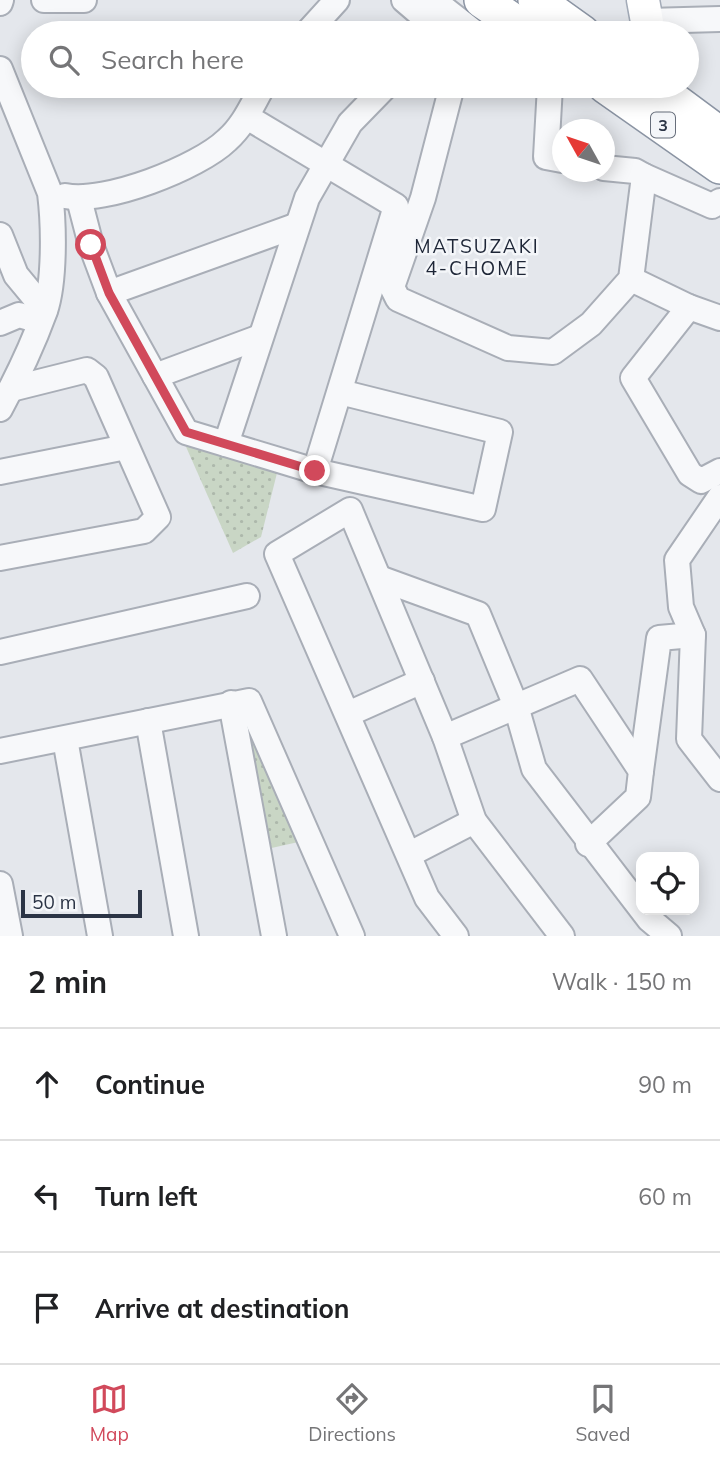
<!DOCTYPE html>
<meta charset="utf-8">
<style>
body{margin:0;font-family:Mulish,sans-serif;background:#f6f6f6;color:#202124}
.controls{position:absolute;right:21px;bottom:21px;display:grid;overflow:hidden;border-radius:14px;box-shadow:0 4px 18px #0003}
.controls button{width:63px;height:63px;display:grid;place-items:center;padding:0;border:0;border-bottom:2px solid #e0e0e0;background:#fff;color:#202124;font:35px sans-serif}
.compass{position:absolute;left:552px;top:119px;width:63px;height:63px;border-radius:50%;background:#fff;box-shadow:0 4px 18px #0003;rotate:310deg}
.scale{position:absolute;left:21px;bottom:18px;width:121px;box-sizing:border-box;padding-left:7px;border:4px solid #2b3445;border-top:0;font-size:19px;line-height:24px;white-space:nowrap;color:#2b3445;-webkit-text-stroke:5px #f4f6f9;paint-order:stroke}
.stop{position:absolute;width:21px;height:21px;margin:-16px;border:5px solid #d1495b;border-radius:50%;background:#fff}
.stop.end{background:#d1495b;border-color:#fff;box-shadow:0 2px 7px #0008}
.list{margin:0;padding:0;list-style:none}
h2{display:flex;justify-content:space-between;align-items:center;height:91px;margin:0;padding:0 28px;font-size:30px}
h2 small{font-size:23px;font-weight:400;color:#757577}
.list li{display:grid;grid-template-columns:46px 1fr auto;gap:21px;align-items:center;box-sizing:border-box;height:112px;padding:0 28px;border-top:2px solid #e0e0e0}
.list b{display:block;font-size:26px;white-space:nowrap}
.list em{font-size:23px;font-style:normal;color:#757577}
.icon{flex:none;width:38px;height:38px;fill:none;stroke:currentColor;stroke-width:2;stroke-linecap:round;stroke-linejoin:round}
.map{position:relative;flex:none;width:720px;height:936px;overflow:hidden}
.search{position:absolute;background:#fff;box-shadow:0 4px 18px #0003;left:21px;right:21px;top:21px;height:77px;display:flex;align-items:center;gap:18px;box-sizing:border-box;padding:0 24px;border-radius:38px;color:#757577;font-size:26px}
.sheet{height:427px;background:#fff}
nav{display:flex;justify-content:space-around;align-items:center;box-sizing:border-box;height:98px;border-top:2px solid #e0e0e0;background:#fff;font-size:19px;color:#757577}
nav a{display:grid;justify-items:center;gap:4px}
nav .on{color:#d1495b}
.map>svg:first-child{display:block}
.park{fill:url(#park-dots)}
.lines{fill:none;stroke-linecap:round;stroke-linejoin:round}
.minor-casing{stroke:#a9aeb7;stroke-width:28}
.major-casing{stroke:#a3abb8;stroke-width:35}
.highway-casing{stroke:#8b94a3;stroke-width:38}
.minor{stroke:#f7f8fa;stroke-width:24}
.major{stroke:#fff;stroke-width:32}
.highway{stroke:#fff;stroke-width:35}
.route{stroke:#d1495b;stroke-width:9}
.labels{text-anchor:middle;stroke-width:5;stroke-linejoin:round;paint-order:stroke}
.shield{fill:#f4f6f9;stroke:#676e7b;stroke-width:2}
.shield-label{font-size:16px;font-weight:bold;fill:#2b3445}
.neighbourhood-label{font-size:19px;letter-spacing:2px;fill:#1d2536;stroke:#f4f6f9}
</style>
<div class="map">
<svg width="720" height="936" viewBox="0 0 720 936">
<defs>
<pattern id="park-dots" width="8" height="8" patternUnits="userSpaceOnUse" patternTransform="scale(1.75)"><rect width="8" height="8" fill="#c9d6c5"/><path d="M2 2h.1M6 6h.1" fill="none" stroke="#adb8ab" stroke-width="1.8" stroke-linecap="round"/></pattern>
</defs>
<rect width="100%" height="100%" fill="#e4e7ec"/>
<g class="park">
<polygon points="183,440 277,473 261,537 233,553"/>
<polygon points="250,716 303,841 267,849 240,720"/>
</g>
<g class="lines">
<defs>
<g id="minor">
<polyline points="44,0 84,0"/>
<polyline points="404,0 439,30 436,33"/>
<polyline points="433,0 475,33"/>
<polyline points="0,3 1,0"/>
<polyline points="648,21 720,19"/>
<polyline points="307,33 337,0"/>
<path d="M0,69L50,193C54,225 55,281 45,311C33,344 17,378 0,409"/>
<polyline points="452,86 423,198 392,287 398,299 508,348 553,352 591,324 631,279 644,176 635,171 604,168"/>
<polyline points="550,86 546,157 562,160"/>
<polyline points="247,117 396,206 315,471"/>
<polyline points="644,176 712,206 720,201"/>
<path d="M65,196C105,204 198,168 227,140C244,125 252,105 263,86"/>
<polyline points="79,199 91,245 109,293 186,432 315,471 483,509 500,432 340,392"/>
<polyline points="0,235 16,275 45,310"/>
<polyline points="631,279 689,307 720,318"/>
<polyline points="109,293 295,226"/>
<polyline points="689,307 633,378 690,474 701,481 720,471"/>
<polyline points="0,323 19,315 40,321"/>
<polyline points="155,376 260,337"/>
<polyline points="226,444 307,198 350,123 386,86"/>
<polyline points="0,472 126,447"/>
<polyline points="720,497 677,560 681,607 693,635 689,739 720,779"/>
<polyline points="0,558 144,531 158,517 96,377 87,370 11,389"/>
<polyline points="379,578 478,614 516,706 534,769 649,919 669,936"/>
<polyline points="0,652 247,596"/>
<polyline points="231,703 274,936"/>
<polyline points="348,714 422,681"/>
<polyline points="148,721 186,936"/>
<polyline points="445,737 580,679 641,771 638,797 588,844"/>
<polyline points="65,739 100,936"/>
<polyline points="0,751 249,701 352,936"/>
<polyline points="641,771 659,638 693,635"/>
<polyline points="410,854 474,821"/>
<polyline points="0,884 10,936"/>
<polyline points="456,936 427,898 277,554 350,510 445,737 474,821 562,936"/>
</g>
<polyline id="major" points="643,0 649,33"/>
<g id="highway">
<polyline points="482,0 530,33"/>
<polyline points="536,0 582,33"/>
<polyline points="606,86 720,166"/>
<polyline points="654,86 720,135"/>
</g>
</defs>
<use href="#minor" class="minor-casing"/>
<use href="#major" class="major-casing"/>
<use href="#highway" class="highway-casing"/>
<use href="#minor" class="minor"/>
<use href="#major" class="major"/>
<use href="#highway" class="highway"/>
</g>
<g class="lines">
<polyline class="route" points="91,245 109,293 186,432 315,471"/>
</g>
<g class="labels">
<rect class="shield" x="651" y="112.5" width="24" height="25" rx="5"/>
<g class="shield-label">
<text x="663" y="131">3</text>
</g>
<g class="neighbourhood-label">
<text x="477" y="253">MATSUZAKI<tspan x="477" dy="22">4-CHOME</tspan></text>
</g>
</g>
</svg>
<div class="controls">
<button><svg class="icon" aria-label="locate" viewBox="0 0 24 24"><circle cx="12" cy="12" r="6"/><path d="M12 2v4M12 18v4M2 12h4M18 12h4"/></svg></button>
</div>
<svg class="compass" viewBox="-18 -18 36 36"><path d="M0-13l5 13h-10z" fill="#e53935"/><path d="M0 13l5-13h-10z" fill="#757577"/></svg>
<div class="scale">50 m</div>
<div class="stop" style="left:91px;top:245px"></div>
<div class="stop end" style="left:315px;top:471px"></div>
<div class="search"><svg class="icon" aria-label="search" viewBox="0 0 24 24"><circle cx="10" cy="10" r="6"/><path d="M15 15l6 6"/></svg>Search here</div>
</div>
<section class="sheet">
<h2>2 min<small>Walk · 150 m</small></h2>
<ul class="list">
<li><svg class="icon" aria-label="ahead" viewBox="0 0 24 24"><path d="M12 20V5M6 11l6-6 6 6"/></svg><div><b>Continue</b></div><em>90 m</em></li>
<li><svg class="icon" aria-label="left" viewBox="0 0 24 24"><path d="M17 20v-9H6M10 6l-5 5 5 5"/></svg><div><b>Turn left</b></div><em>60 m</em></li>
<li><svg class="icon" aria-label="arrive" viewBox="0 0 24 24"><path d="M6 21V4h12l-3 4 3 4H6"/></svg><div><b>Arrive at destination</b></div></li>
</ul>
</section>
<nav>
<a class="on"><svg class="icon" aria-label="map" viewBox="0 0 24 24"><path d="M3 6l6-2 6 2 6-2v14l-6 2-6-2-6 2zM9 4v14M15 6v14"/></svg>Map</a>
<a><svg class="icon" aria-label="directions" viewBox="0 0 24 24"><path d="M12 3l9 9-9 9-9-9zM9 14v-3h6M13 9l2 2-2 2"/></svg>Directions</a>
<a><svg class="icon" aria-label="saved" viewBox="0 0 24 24"><path d="M7 4h10v16l-5-4-5 4z"/></svg>Saved</a>
</nav>
